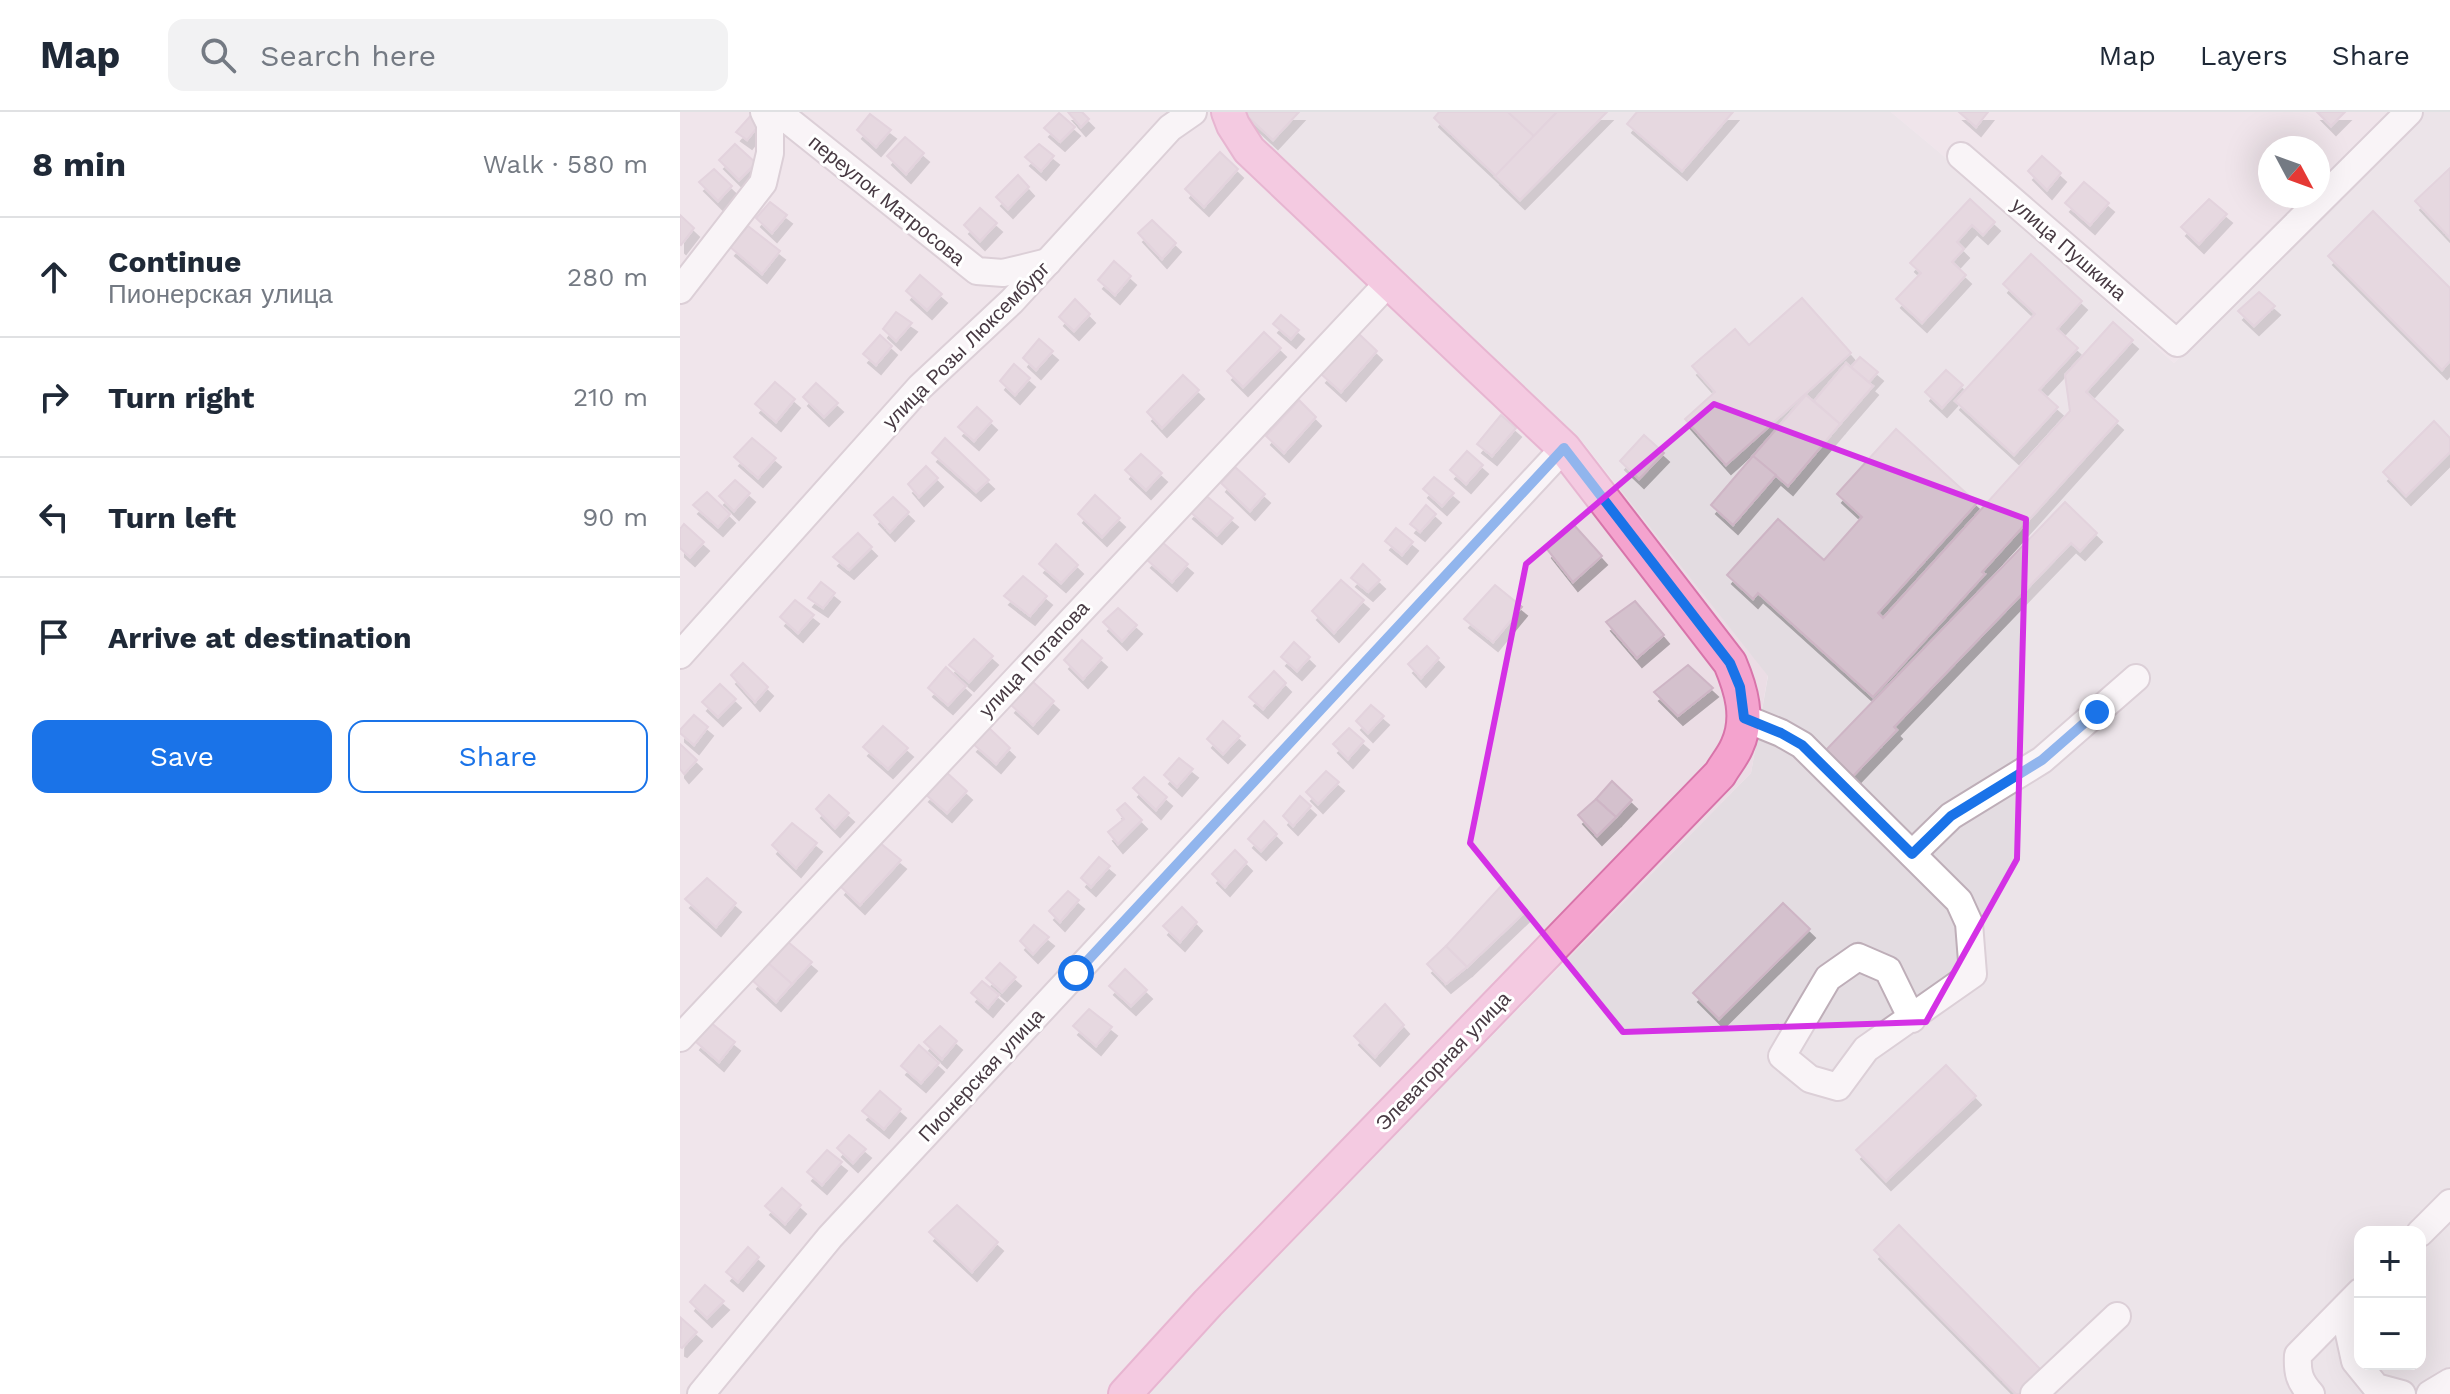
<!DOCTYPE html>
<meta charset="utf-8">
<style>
body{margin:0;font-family:"Work Sans",sans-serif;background:#f2f2f3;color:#1f2937}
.controls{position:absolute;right:24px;bottom:24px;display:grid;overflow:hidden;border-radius:16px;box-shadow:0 8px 32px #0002}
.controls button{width:72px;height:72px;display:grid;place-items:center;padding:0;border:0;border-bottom:2px solid #e0e1e3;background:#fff;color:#1f2937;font:40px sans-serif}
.compass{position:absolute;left:1578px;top:24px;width:72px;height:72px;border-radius:50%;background:#fff;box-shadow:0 8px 32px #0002;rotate:131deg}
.stop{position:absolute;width:24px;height:24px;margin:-18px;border:6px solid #1a73e8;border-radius:50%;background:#fff}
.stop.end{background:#1a73e8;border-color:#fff;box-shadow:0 2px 8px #0008}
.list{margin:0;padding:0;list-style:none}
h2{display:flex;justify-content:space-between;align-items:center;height:104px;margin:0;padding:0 32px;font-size:34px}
h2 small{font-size:26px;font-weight:400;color:#747a83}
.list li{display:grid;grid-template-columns:52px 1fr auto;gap:24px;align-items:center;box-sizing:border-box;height:120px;padding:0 32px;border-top:2px solid #e0e1e3}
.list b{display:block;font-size:30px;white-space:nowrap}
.list p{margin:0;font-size:26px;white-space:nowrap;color:#747a83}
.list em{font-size:26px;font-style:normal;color:#747a83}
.actions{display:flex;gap:16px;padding:24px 32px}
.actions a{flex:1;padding:18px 0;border:2px solid #1a73e8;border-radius:16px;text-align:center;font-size:28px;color:#1a73e8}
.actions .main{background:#1a73e8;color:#fff}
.icon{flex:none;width:44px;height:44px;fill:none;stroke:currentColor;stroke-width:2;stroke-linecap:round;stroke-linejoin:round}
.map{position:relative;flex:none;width:1770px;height:1282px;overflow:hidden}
header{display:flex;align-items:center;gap:48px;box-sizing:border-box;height:112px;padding:0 40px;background:#fff;border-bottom:2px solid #e0e1e3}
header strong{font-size:38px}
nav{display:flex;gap:44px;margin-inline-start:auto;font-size:28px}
.search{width:560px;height:72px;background:#f2f2f3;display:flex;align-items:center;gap:20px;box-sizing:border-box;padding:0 28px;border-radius:16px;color:#747a83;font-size:30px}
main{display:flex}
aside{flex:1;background:#fff}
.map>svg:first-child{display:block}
.residential{fill:#ebdde5;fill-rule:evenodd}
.industrial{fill:#e3dce1;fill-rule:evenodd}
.building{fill:#d4c1cd;stroke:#ceb5c5;stroke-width:2;filter:url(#shadow)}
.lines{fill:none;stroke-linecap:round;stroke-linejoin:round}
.minor-casing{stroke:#beaeb8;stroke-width:30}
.major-casing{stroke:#d874aa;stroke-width:36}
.minor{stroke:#fff;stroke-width:26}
.major{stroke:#f4a3ce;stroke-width:32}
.route{stroke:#1a73e8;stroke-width:10}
.marked{fill:none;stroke:#d431e5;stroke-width:6;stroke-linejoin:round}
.labels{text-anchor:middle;stroke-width:6;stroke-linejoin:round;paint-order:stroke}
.street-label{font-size:20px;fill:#473942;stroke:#fff}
</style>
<header>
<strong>Map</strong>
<div class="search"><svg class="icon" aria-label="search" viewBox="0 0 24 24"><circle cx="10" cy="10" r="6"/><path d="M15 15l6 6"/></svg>Search here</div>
<nav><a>Map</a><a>Layers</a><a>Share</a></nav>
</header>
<main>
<aside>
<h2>8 min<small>Walk · 580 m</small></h2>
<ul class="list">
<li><svg class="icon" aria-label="ahead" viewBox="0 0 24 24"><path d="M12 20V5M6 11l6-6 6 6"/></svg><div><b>Continue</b><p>Пионерская улица</p></div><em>280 m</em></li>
<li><svg class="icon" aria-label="right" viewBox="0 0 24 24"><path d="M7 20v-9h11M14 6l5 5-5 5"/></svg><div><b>Turn right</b></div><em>210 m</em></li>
<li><svg class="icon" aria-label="left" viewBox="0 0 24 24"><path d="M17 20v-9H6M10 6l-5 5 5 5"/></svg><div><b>Turn left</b></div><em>90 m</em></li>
<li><svg class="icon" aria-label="arrive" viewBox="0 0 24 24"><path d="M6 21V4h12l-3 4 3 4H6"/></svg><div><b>Arrive at destination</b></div></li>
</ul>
<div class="actions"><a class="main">Save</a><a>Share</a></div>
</aside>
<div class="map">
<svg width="1770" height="1282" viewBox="0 0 1770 1282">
<defs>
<filter id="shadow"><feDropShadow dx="5" dy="9" stdDeviation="0" flood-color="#0004"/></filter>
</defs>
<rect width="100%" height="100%" fill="#f4ebf0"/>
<g class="residential">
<polygon points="0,0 557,0 557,6 904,332 1088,563 1071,661 459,1282 0,1282"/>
<path d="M1211,0H1743L1494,251L1259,40ZM1590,36H1638V84H1590Z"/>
</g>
<path class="industrial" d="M557,0H1211L1259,40L1494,251L1743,0H1770V1282H459L1071,661L1088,564L904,332L557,6ZM1680,1120H1740V1252H1680Z"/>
<g class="building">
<polygon points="74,0 83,8 67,28 56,20"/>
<polygon points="388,0 402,0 409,7 401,15"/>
<polygon points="568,0 619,0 593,28 566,3"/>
<polygon points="759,0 828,0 854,24 816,64 754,6"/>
<polygon points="828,0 877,0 854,24"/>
<polygon points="877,0 927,0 840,88 815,64"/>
<polygon points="957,0 1053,0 1002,59 947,12"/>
<polygon points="1279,0 1308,0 1296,15"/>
<polygon points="1637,0 1665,0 1651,14"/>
<polygon points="379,1 395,15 380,30 364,16"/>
<polygon points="190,2 211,18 196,35 177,18"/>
<polygon points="225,25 244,41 226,62 207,44"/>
<polygon points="55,32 76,51 59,68 39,48"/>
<polygon points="359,32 374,44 361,59 345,45"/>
<polygon points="540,40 558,57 524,95 505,77"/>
<polygon points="1362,44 1381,61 1367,78 1348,59"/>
<polygon points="1770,56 1770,126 1735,89"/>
<polygon points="34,57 52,74 38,89 19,70"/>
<polygon points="338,63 349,75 328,97 316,85"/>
<polygon points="1404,70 1429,91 1410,113 1385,91"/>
<polygon points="1290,87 1315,110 1303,123 1292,113 1277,130 1284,137 1272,150 1286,163 1242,211 1216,187 1241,161 1230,151"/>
<polygon points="1529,87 1547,102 1519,132 1501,115"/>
<polygon points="90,90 107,103 92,121 76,106"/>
<polygon points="300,96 317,111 300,129 284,113"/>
<polygon points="1693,99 1770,176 1770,249 1762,258 1648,144"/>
<polygon points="0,103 14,116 1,133 0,132"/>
<polygon points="472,108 496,131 482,147 458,121"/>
<polygon points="68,114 100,139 82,162 50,135"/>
<polygon points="1351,142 1402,189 1377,217 1398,236 1359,278 1378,295 1334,343 1275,289 1355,202 1323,172"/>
<polygon points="434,149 451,164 435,183 418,168"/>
<polygon points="240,163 262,182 247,198 226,179"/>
<polygon points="1579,180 1595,194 1574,214 1558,199"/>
<polygon points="1122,186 1171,241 1046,353 1005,307 1035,280 1012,254 1055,217 1069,233"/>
<polygon points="395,187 410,202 394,219 379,205"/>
<polygon points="216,200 232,211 216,229 203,217"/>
<polygon points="601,203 619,218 611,227 593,212"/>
<polygon points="1433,210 1453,228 1406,280 1438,309 1302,460 1305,462 1193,585 1078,481 1073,487 1047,463 1098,407 1144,448 1182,405 1157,382 1216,317 1297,391 1198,501 1203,506 1390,299 1385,263"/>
<polygon points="584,220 601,236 563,275 547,259"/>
<polygon points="679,222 697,239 661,280 641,262"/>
<polygon points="200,223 212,234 196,253 183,242"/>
<polygon points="359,227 373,239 356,258 343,246"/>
<polygon points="1180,245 1198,260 1189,270 1171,255"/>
<polygon points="1166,251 1193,274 1160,312 1134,289"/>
<polygon points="334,252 350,266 335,283 320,269"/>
<polygon points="1266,258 1283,273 1262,296 1245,280"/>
<polygon points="503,263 519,278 482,316 467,300"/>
<polygon points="95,270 115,287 96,310 75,292"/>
<polygon points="136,271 158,291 144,305 123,285"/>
<polygon points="1126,283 1160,312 1108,374 1073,344"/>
<polygon points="619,288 636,305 604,341 586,324"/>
<polygon points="297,295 312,309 294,329 278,315"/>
<polygon points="821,303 836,316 812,344 797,332"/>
<polygon points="1754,309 1770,326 1770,340 1726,384 1703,360"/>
<polygon points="964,323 984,341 959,367 940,349"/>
<polygon points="72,326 96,346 78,366 54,345"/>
<polygon points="265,326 309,368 296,380 252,341"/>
<polygon points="787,339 803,353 786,372 770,358"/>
<polygon points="461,342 482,361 466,378 445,358"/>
<polygon points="1073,344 1096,363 1053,413 1031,393"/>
<polygon points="246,354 258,366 239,385 228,372"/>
<polygon points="555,355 585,382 570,399 541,371"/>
<polygon points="754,365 774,381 762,394 743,377"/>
<polygon points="55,368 70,381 54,399 39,384"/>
<polygon points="27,380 50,402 38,415 13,393"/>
<polygon points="524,382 553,406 537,423 508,398"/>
<polygon points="415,383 440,406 422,425 398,402"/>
<polygon points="213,385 229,400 210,420 194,403"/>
<polygon points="1385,390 1417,421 1400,439 1391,431 1214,615 1217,618 1173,664 1146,638"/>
<polygon points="746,393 756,402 740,420 730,412"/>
<polygon points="4,412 24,430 10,445 0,436 0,417"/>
<polygon points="894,413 922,444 893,470 867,437"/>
<polygon points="716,416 733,430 722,443 705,429"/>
<polygon points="178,421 192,435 169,458 153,445"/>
<polygon points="482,430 508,452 492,470 466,447"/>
<polygon points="376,432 398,453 381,471 359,452"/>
<polygon points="683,452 700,468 688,480 671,466"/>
<polygon points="343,464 367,484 350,504 324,484"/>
<polygon points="661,468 684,488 654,521 632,499"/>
<polygon points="141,470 155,481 143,496 128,486"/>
<polygon points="815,473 842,495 813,530 784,507"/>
<polygon points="115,488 134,503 118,521 100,505"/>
<polygon points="955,489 984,523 957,546 926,510"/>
<polygon points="438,496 457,513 442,529 423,510"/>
<polygon points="294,527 313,544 289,570 269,553"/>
<polygon points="402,528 422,546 403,567 384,548"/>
<polygon points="614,530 630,545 617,559 601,545"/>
<polygon points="747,534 759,546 741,566 728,552"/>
<polygon points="63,551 88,575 75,590 51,563"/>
<polygon points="1008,553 1033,576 998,604 974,580"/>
<polygon points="266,555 286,574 268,593 248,576"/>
<polygon points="594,559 606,571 583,597 569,585"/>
<polygon points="352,569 374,589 353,613 330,592"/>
<polygon points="40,572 56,587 38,605 22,590"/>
<polygon points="691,593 704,604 688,621 676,609"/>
<polygon points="14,603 28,615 14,633 0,621 0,618"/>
<polygon points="543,609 560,624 543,642 527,627"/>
<polygon points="203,614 228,636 208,657 183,635"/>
<polygon points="307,614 330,636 316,652 292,631"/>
<polygon points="669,616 684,629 668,647 653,632"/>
<polygon points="0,632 17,648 4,662 0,657"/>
<polygon points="499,646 513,657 497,675 484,663"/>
<polygon points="265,659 287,679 267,701 244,681"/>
<polygon points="646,659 659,670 638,692 626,680"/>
<polygon points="464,665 487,685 476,698 453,676"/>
<polygon points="932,669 952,688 936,705 916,687"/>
<polygon points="149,683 169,701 155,716 136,697"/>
<polygon points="620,684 631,694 613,714 603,704"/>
<polygon points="916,687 936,705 917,724 898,703"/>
<polygon points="445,691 462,708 438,732 428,720 444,707 437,698"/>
<polygon points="584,709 597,722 581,739 568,727"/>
<polygon points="112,711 137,731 116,756 92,733"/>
<polygon points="199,730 221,748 180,793 160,774"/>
<polygon points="555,738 567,750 545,775 532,762"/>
<polygon points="419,745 430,754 411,775 401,766"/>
<polygon points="27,766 56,791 36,815 5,787"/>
<polygon points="823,772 847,798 787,855 766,834"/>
<polygon points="388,779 399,788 380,810 369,799"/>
<polygon points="1103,791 1130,817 1039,907 1013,881"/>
<polygon points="502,795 517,810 500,830 483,814"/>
<polygon points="354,813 369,825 353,842 340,829"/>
<polygon points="108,830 132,850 112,872 88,851"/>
<polygon points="766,834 787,855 766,872 747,852"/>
<polygon points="88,851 112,872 96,890 72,868"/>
<polygon points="320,851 336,865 322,880 306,866"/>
<polygon points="445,857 467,878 451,894 429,874"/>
<polygon points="302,869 319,883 308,896 291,881"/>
<polygon points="705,892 724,913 695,945 674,924"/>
<polygon points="409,897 432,915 416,934 393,914"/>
<polygon points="30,910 55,930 39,950 15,929"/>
<polygon points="260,914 277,929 262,947 244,930"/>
<polygon points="239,933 259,951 241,971 221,954"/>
<polygon points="1266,953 1296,984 1206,1069 1176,1038"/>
<polygon points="200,979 221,997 204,1017 182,999"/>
<polygon points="169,1023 186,1037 173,1051 157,1036"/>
<polygon points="147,1038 162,1050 142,1073 127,1060"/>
<polygon points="102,1076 121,1093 105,1112 85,1094"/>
<polygon points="277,1093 318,1130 292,1160 249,1120"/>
<polygon points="1219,1113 1364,1261 1342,1282 1336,1282 1194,1138"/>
<polygon points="68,1135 79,1145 58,1170 46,1160"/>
<polygon points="25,1173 44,1189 27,1206 10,1190"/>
<polygon points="1,1206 17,1220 2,1236 0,1235"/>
</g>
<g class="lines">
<defs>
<g id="minor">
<polyline points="98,0 297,159 323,161 368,150"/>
<polyline points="1281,44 1497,231 1729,0"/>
<polyline points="0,178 83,71 90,41 90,12 84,0"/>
<polyline points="0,543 240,275 332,189 490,16 513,0"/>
<polyline points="1064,606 1101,621 1122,633 1279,789 1289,811 1293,862 1186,937 1158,975 1130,967 1102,944 1148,866 1178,845 1208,858 1232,907"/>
<polyline points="1232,742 1271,704 1362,648 1456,566"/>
<polyline points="0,926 710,169"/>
<polyline points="1740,1121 1770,1091"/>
<polyline points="1677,1184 1668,1217 1675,1249 1696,1275 1722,1282"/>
<polyline points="21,1282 150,1125 884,336"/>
<polyline points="1354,1282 1437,1204"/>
<path d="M1631,1282C1619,1269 1617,1260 1618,1243L1680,1180"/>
<polyline points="1750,1282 1770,1270"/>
</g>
<path id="major" d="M445,1282L528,1191L1040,662C1045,653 1053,644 1057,634C1070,606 1061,577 1050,551L884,336L569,38L553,13L548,0"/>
</defs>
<use href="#minor" class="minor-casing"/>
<use href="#major" class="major-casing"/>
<use href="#minor" class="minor"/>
<use href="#major" class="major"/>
</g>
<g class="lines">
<polyline class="route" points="396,861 884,336 1050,551 1060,575 1064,606 1101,621 1122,633 1232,742 1271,704 1362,648 1417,600"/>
</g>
<path d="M0 0H1770V1282H0ZM1034,292L1346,407L1337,747L1246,910L943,920L790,731L846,452Z" fill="#f4ebf0" fill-opacity=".55" fill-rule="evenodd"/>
<path class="marked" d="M1034,292L1346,407L1337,747L1246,910L943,920L790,731L846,452Z"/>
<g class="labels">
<g class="street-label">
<text transform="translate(207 88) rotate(39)" y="7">переулок Матросова</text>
<text transform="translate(1389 137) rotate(41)" y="7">улица Пушкина</text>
<text transform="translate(286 233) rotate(-45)" y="7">улица Розы Люксембург</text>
<text transform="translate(354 547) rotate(-47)" y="7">улица Потапова</text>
<text transform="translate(763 949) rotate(-46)" y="7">Элеваторная улица</text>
<text transform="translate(301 963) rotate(-47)" y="7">Пионерская улица</text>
</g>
</g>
</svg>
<div class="controls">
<button>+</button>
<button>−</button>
</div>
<svg class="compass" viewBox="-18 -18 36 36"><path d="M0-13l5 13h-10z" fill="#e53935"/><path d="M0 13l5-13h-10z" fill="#747a83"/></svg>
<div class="stop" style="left:396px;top:861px"></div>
<div class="stop end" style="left:1417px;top:600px"></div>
</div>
</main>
